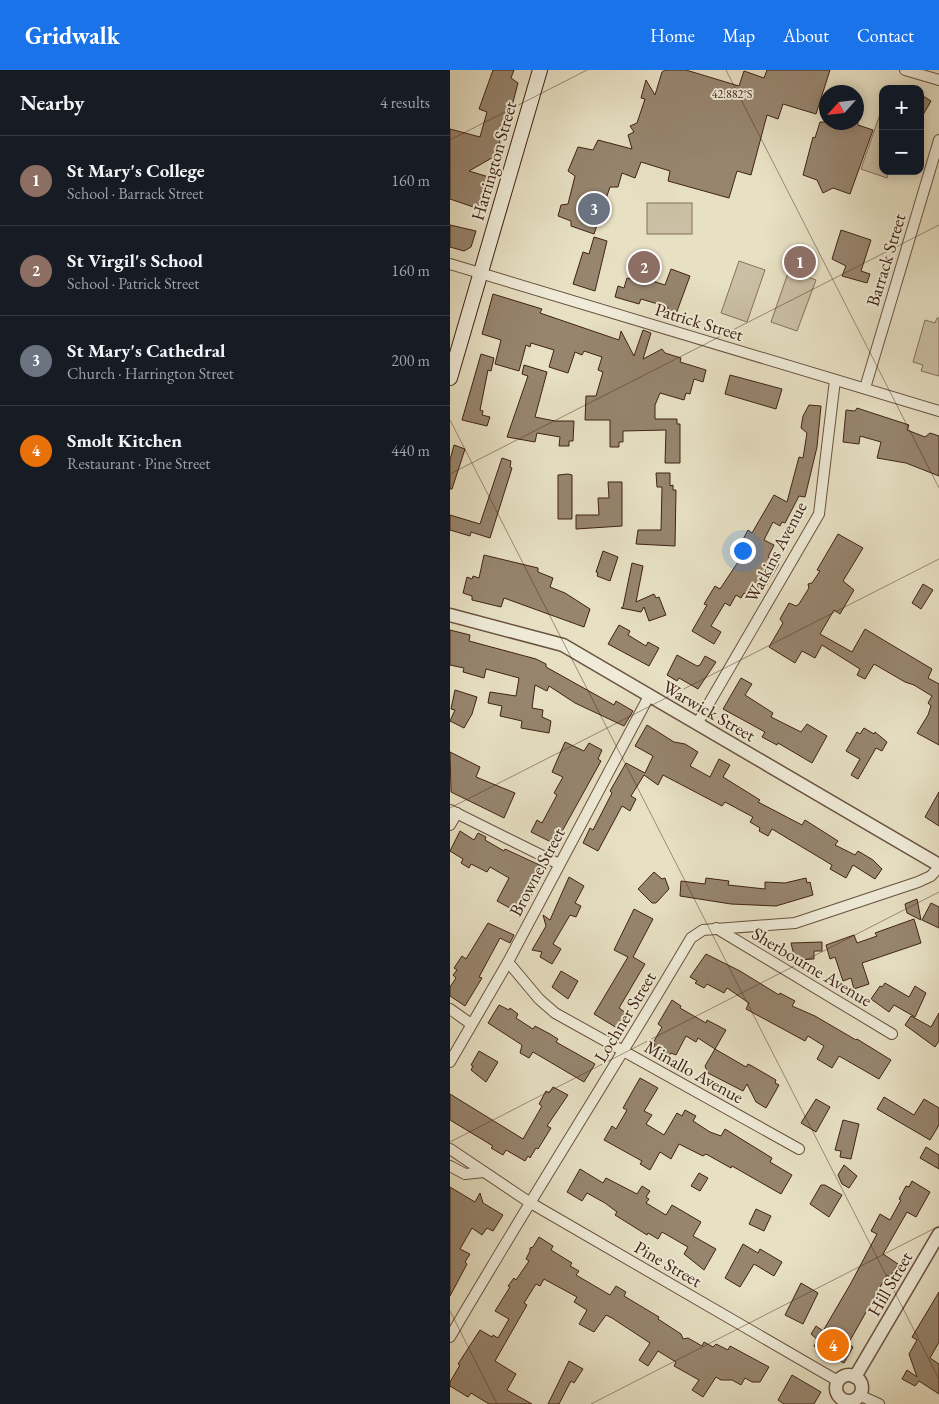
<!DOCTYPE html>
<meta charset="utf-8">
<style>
body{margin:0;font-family:"EB Garamond",serif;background:#20242c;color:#f1f3f6}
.controls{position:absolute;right:15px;top:15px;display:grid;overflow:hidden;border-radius:10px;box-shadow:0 2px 12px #0003}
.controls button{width:45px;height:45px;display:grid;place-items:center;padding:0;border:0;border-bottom:1px solid #363941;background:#171b24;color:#f1f3f6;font:25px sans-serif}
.compass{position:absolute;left:369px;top:15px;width:45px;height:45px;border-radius:50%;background:#171b24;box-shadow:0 2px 12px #0003;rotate:243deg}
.you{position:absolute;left:292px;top:480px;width:18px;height:18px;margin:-12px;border:4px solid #fff;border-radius:50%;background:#1a73e8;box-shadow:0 0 0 8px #1a73e833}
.badge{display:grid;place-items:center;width:32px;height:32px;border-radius:50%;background:#1a73e8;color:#fff;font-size:16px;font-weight:700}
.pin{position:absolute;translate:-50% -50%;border:2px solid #fff;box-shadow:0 1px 5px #0006}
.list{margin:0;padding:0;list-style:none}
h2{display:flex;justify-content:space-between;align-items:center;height:65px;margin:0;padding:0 20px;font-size:21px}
h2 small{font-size:16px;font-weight:400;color:#9ea1a6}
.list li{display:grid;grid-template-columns:32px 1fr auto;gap:15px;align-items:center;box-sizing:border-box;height:90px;padding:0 20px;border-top:1px solid #363941}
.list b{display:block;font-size:19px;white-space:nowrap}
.list p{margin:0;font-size:16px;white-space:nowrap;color:#9ea1a6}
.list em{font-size:16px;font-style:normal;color:#9ea1a6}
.map{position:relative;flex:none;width:489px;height:1334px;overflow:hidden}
header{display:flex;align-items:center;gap:30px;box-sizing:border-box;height:70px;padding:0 25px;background:#1a73e8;color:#fff}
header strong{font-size:24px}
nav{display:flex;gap:28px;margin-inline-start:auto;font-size:18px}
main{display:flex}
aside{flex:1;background:#171b24}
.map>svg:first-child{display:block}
.green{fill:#cbc0a5;stroke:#86715d}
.building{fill:#97856f;stroke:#402215}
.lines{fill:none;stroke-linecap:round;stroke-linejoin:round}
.minor-casing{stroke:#6a5240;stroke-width:12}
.tertiary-casing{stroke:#6a5240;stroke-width:15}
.secondary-casing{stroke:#402215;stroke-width:16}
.minor{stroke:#efebd8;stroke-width:10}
.tertiary{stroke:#efebd8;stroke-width:12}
.secondary{stroke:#efebd8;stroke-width:14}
.ticks{fill:none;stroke:#402215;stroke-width:1;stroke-opacity:0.45}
.labels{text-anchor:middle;stroke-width:4;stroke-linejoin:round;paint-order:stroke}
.street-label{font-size:18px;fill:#402215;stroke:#efebd8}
.ticks-label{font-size:12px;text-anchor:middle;fill:#402215;stroke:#efebd8;stroke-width:4;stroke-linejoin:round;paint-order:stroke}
</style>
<header>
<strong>Gridwalk</strong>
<nav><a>Home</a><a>Map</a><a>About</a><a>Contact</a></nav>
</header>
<main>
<aside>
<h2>Nearby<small>4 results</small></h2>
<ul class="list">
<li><span class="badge" style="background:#8d6e63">1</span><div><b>St Mary's College</b><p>School · Barrack Street</p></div><em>160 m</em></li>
<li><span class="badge" style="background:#8d6e63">2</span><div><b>St Virgil's School</b><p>School · Patrick Street</p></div><em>160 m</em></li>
<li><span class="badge" style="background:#6b7280">3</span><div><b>St Mary's Cathedral</b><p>Church · Harrington Street</p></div><em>200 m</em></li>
<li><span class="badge" style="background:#e8710a">4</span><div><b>Smolt Kitchen</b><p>Restaurant · Pine Street</p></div><em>440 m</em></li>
</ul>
</aside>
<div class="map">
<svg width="489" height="1334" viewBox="0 0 489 1334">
<rect width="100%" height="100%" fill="#e7e0c3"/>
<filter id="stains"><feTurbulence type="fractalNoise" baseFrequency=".004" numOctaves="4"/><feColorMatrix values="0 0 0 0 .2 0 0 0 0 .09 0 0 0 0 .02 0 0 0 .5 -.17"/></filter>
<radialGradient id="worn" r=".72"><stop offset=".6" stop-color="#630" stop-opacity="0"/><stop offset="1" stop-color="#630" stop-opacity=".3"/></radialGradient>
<g class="green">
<polygon points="429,47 433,48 433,101 439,101 437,108 411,99"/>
<rect x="197" y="133" width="45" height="31"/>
<polygon points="289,191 315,200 297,252 271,243"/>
<polygon points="339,200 366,210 347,261 321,252"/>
<polygon points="487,248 489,248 489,306 471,301 473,295 463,292 475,250 485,253"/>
</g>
<g class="building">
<polygon points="43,0 64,0 61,8 68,13 55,63 49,61 50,75 47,85 19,101 42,108 32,140 0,129 0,59 30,67 37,42 29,39"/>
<polygon points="215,0 236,0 289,16 294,1 314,8 317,0 380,0 366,44 333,34 328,49 317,45 301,105 287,101 279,128 218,111 220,101 191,92 185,108 172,103 168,117 160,117 144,164 121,156 121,151 108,146 111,135 118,134 125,106 118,101 128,77 143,80 148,70 182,79 178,65 184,62 180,56 187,53 195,29 191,28 196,10 205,25 212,2"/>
<polygon points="470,24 481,31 470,50"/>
<polygon points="370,52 408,52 408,55 423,60 400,124 383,118 373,123 367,110 353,105 363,67 365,68"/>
<polygon points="0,155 26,161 21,177 14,181 0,177"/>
<polygon points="391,160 421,170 411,201 420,204 417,213 392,206 396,196 382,189"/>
<polygon points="144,167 157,171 145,221 123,214 133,182 139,184"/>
<polygon points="221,199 240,206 226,244 217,241 218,237 191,229 189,234 165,227 168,216 174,218 177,208 192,212 193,208 215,215"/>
<polygon points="43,224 92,239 90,243 169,270 171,261 184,286 193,260 201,263 193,289 212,279 215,283 231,288 230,292 256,300 253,312 244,309 240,324 236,323 234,330 210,323 205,335 205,349 227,349 227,354 230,354 230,393 215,393 216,360 173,361 173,372 169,372 169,377 160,377 160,350 135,350 136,326 146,326 153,302 148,300 152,287 134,281 132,285 125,282 118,303 99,297 104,280 81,273 80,277 76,275 69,301 45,294 51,270 32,264"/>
<polygon points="31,284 44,288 41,301 38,300 30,340 33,341 32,345 40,347 37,356 12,350"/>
<polygon points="74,295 97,302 85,347 105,351 124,351 123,371 119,371 119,376 109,376 110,367 87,363 85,372 57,367 78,306 72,304"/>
<polygon points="280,305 332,319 326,339 275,324"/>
<polygon points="359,335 371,336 367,377 355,427 349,426 335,453 332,452 330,456 323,452 314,470 324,475 318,487 329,494 315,518 305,512 298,525 294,523 291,528 286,525 280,536 275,533 261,556 271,562 264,574 242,561 257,535 254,534 265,516 270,519 290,489 295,477 290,475 298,460 302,463 324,425 337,432 349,387 353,388 357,363 351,358 353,346"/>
<polygon points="407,338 459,355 457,360 475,367 480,363 489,366 489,406 456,393 427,388 431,372 410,366 409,374 393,372 396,340 405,341"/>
<polygon points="4,375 15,379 2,419 0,419 0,390"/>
<polygon points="52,388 61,391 60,397 62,398 40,468 21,462 20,466 0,460 0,445 30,454"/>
<polygon points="206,403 220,403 220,416 223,415 223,420 226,420 225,476 186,474 188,460 211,460 212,417 207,417"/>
<polygon points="118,404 122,405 122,449 108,449 108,405"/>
<polygon points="158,412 172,412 172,456 126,459 126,445 149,445 148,428 159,428"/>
<polygon points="388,464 413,478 393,511 404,520 390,544 384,540 370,564 402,582 415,559 482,599 478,608 489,614 489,675 467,663 478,645 481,636 478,633 482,626 464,615 455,612 424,594 415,609 407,605 410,599 372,575 365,588 352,581 345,593 319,577 333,553 330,549 339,533 346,536 349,534 359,518 358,514 362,513 370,501 367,500"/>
<polygon points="153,481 168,487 160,511 147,506 148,503 146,502"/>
<polygon points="34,485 88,498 88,502 103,508 100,517 115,523 140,539 134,557 54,528 51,537 22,530 22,526 13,523 17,507 22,509 23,506 29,508"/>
<polygon points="182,493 193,496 186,532 204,524 206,528 209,527 216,545 199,551 194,537 191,542 171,538 173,537"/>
<polygon points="473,514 483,520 471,539 462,533"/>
<polygon points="169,555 180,561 178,565 196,576 198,572 209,578 199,596 158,574"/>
<polygon points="0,560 20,565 19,571 86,589 96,594 96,597 164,635 166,631 183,641 174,656 125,633 99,616 97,621 85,615 82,638 93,640 92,647 101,651 99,663 71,658 72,651 50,646 52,636 38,633 40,622 66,626 69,608 36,599 34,608 13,602 14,598 0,595"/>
<polygon points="227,585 247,596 250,595 255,586 266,592 248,619 229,608 227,611 217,605"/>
<polygon points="291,608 302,614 295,625 323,643 321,647 351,662 357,654 377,666 362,693 328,673 327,675 312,667 315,662 273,639"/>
<polygon points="5,620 27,627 22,644 14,658 0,651 5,640 1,639"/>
<polygon points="197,655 224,672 235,674 248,682 240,696 260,707 269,689 280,695 273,707 310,730 308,732 352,755 355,750 388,771 385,775 405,785 408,781 423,790 432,799 425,809 403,795 396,808 380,799 382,795 322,759 318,766 309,761 310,758 300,752 303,747 275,732 272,736 213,705 208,715 194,705 181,726 186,729 180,741 172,736 148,781 133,773 140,758 143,760 162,723 160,721 176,693 195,703 203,686 185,676"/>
<polygon points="414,658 424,664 425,662 437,672 432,681 426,678 408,709 401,705 410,689 396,681 407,662 410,664"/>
<polygon points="115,672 134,681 139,673 152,680 148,689 151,691 105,774 81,762 87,750 92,753 107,725 104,723 113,707 102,702"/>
<polygon points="0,682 30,697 26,707 65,723 54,748 1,722"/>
<polygon points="489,722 489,756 475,747"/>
<polygon points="10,761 24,770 28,763 36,767 35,770 54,781 55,779 96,798 71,844 47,831 59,808 40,797 37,802 21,794 19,798 11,793 13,789 0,781"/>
<polygon points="204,802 212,809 215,808 219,819 206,833 202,833 188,819"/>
<polygon points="119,807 134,816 125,833 131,836 126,847 120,845 103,874 111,879 102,894 90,887 92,882 82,880 96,856 93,845 100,850"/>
<polygon points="256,808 279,811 278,815 315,819 315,812 335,813 356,808 357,813 360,812 363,825 326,836 281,834 230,826 231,811 255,814"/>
<polygon points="467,829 471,850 457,843 455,834"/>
<polygon points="481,833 489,837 489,858 472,850"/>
<polygon points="184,839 203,849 183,887 195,894 169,938 176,943 167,958 144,944 178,887 164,880"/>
<polygon points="464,849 471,873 412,893 419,914 404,919 401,908 393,911 385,887 380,889 376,875 404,865 407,873 427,866 425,863"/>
<polygon points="38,853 64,865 60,873 50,868 29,907 32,908 15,936 0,926 0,917 6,908 3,905 7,900 4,898 12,886 16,889"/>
<polygon points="372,872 372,881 364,881 364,889 345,890 341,873"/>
<polygon points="256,884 290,901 329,925 330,923 345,931 342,936 365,946 406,970 407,969 441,990 429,1009 389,986 382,998 367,989 374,976 358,966 355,971 296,939 299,933 277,918 274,923 257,914 254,918 245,913 247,911 240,907"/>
<polygon points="111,901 128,911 118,929 102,917"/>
<polygon points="435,913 459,927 465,916 476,923 465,947 444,935 439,942 421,929 430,916 432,917"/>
<polygon points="222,930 231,936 230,938 256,953 257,950 276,960 265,979 248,968 246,972 236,966 226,985 221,983 218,987 203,978 205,974 203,973 212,957 208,954"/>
<polygon points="49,935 59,940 60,938 68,944 66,948 83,959 85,956 100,964 108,969 106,972 145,994 134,1012 83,982 79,988 70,983 72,975 38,953"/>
<polygon points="489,943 489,971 485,977 455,955 461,946 481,957"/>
<polygon points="265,979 296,997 298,994 302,996 326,1010 325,1013 329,1015 316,1038 306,1032 297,1014 293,1021 258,1003 255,996"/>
<polygon points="29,981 48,992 36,1012 21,1000 23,996 21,995"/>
<polygon points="190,1008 208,1018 194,1041 202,1045 196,1054 214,1065 227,1043 232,1046 235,1040 246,1046 243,1051 260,1062 271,1066 275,1059 322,1088 320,1092 342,1105 331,1124 282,1096 281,1098 256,1084 253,1086 229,1074 221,1089 210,1082 200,1100 190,1094 192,1091 154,1070 162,1056 166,1059 177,1040 173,1038"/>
<polygon points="103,1017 118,1025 97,1056 101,1058 88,1079 86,1078 80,1088 78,1086 75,1091 56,1080 53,1085 41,1078 43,1076 0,1050 0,1024 73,1069 92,1036 89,1034 96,1021 99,1023"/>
<polygon points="434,1027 464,1045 474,1029 489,1038 489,1055 480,1070 427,1039"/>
<polygon points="366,1029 380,1037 366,1062 351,1053"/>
<polygon points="393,1050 409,1054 401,1089 390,1087 391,1081 385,1080"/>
<polygon points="476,1077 489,1085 489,1099 470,1088"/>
<polygon points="394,1095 407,1106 399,1118 392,1114 388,1105"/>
<polygon points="130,1099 153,1113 156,1108 187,1124 192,1116 200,1121 196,1127 199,1129 196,1133 216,1145 222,1135 251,1152 243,1166 266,1179 254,1200 234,1184 238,1177 212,1162 208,1169 198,1163 197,1165 165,1145 167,1142 155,1133 137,1123 132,1131 117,1122"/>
<polygon points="249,1103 258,1108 250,1121 241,1116"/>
<polygon points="462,1111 480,1122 466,1147 457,1142 433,1184 448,1194 440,1207 437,1205 398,1274 403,1277 394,1293 364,1276 368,1270 361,1264 366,1256 373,1261 401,1213 427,1164 421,1161 430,1144 440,1150 451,1130 449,1129 456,1116 459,1117"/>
<polygon points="371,1115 375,1115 392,1125 379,1147 360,1134"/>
<polygon points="0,1117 25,1132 30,1123 33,1133 53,1145 43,1161 37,1158 32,1165 22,1158 10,1179 20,1184 15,1192 17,1194 0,1226"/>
<polygon points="306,1139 321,1146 314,1161 299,1154"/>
<polygon points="89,1167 103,1176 101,1180 122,1193 120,1196 129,1201 126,1205 160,1225 166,1216 176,1222 174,1226 209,1247 208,1249 231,1264 233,1269 238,1268 252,1276 254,1272 263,1277 266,1274 278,1280 280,1276 319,1297 310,1312 302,1312 295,1308 291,1315 282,1310 271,1310 266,1307 253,1327 242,1320 249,1310 224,1296 226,1292 208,1281 198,1296 189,1290 200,1273 162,1248 156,1245 144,1262 129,1254 137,1240 124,1232 127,1227 94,1209 90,1216 86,1214 74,1233 77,1235 45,1291 66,1304 57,1320 82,1334 39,1334 21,1323 18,1327 0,1316 0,1312 10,1295 8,1294 30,1260 42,1267 43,1265 48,1268 59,1249 45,1241 60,1217 58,1216 64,1208 66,1210 79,1191 76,1189 80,1181 80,1178 83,1177"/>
<polygon points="293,1174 308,1183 310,1179 332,1192 324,1206 304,1194 290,1217 275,1208"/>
<polygon points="351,1213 368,1223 353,1254 335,1245"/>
<polygon points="489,1222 489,1272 480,1288 489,1294 489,1324 469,1311 465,1316 452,1309 457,1300 467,1307 459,1284 467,1270 462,1267"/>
<polygon points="119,1291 133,1299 124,1313 121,1311 109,1334 98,1334"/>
<polygon points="342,1305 371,1322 364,1334 334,1334 328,1330"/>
</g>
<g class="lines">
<defs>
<g id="minor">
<polyline points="455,0 489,10"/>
<polyline points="0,194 489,341"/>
<polyline points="415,318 489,70"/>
<polyline points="247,654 369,444 385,310"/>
<polyline points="0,740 109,794"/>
<polyline points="0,755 7,743"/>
<polyline points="266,858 442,964"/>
<polyline points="58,892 89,929 105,943 349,1079"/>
<polyline points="0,939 21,954"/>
<polyline points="0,992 58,892 199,626"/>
<polyline points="0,1079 79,1132 388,1311"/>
<polyline points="0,1096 15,1104 34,1102"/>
<path d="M0,1267C78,1133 162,1002 241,868L253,860L345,853L468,812L481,806L489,797"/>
<polyline points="409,1325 429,1334"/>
</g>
<g id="tertiary">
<polyline points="0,545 113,575 489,795"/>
<circle cx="399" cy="1318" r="13"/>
<polyline points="405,1307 489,1164"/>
</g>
<polyline id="secondary" points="0,308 90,0"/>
</defs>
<use href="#minor" class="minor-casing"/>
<use href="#tertiary" class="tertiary-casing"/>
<use href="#secondary" class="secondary-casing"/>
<use href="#minor" class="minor"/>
<use href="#tertiary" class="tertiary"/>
<use href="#secondary" class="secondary"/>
</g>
<path class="ticks" d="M276,0L489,418M0,70L137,0M0,350L489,1309M0,404L489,155M0,738L489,489M0,1072L489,822M0,1241L47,1334M141,1334L489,1156"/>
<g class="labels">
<g class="street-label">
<text transform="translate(44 91) rotate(-74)" y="6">Harrington Street</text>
<text transform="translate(436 190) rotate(-73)" y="6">Barrack Street</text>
<text transform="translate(249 252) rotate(17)" y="6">Patrick Street</text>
<text transform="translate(326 482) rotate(-62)" y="6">Watkins Avenue</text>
<text transform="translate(259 641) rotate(30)" y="6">Warwick Street</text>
<text transform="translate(87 802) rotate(-62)" y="6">Browne Street</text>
<text transform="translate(362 897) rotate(31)" y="6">Sherbourne Avenue</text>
<text transform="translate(175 947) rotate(-59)" y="6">Lochner Street</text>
<text transform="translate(244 1002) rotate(29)" y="6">Minallo Avenue</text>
<text transform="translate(218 1194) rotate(30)" y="6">Pine Street</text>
<text transform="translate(440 1214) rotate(-60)" y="6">Hill Street</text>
</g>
</g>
<g class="ticks-label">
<text x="282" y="28">42.882°S</text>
</g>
<rect width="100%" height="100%" filter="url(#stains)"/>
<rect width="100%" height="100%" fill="url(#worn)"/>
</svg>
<div class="controls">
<button>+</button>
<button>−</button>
</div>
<svg class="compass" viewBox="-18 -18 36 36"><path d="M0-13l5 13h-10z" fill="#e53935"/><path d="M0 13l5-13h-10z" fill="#9ea1a6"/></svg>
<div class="you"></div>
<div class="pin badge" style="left:350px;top:192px;background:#8d6e63">1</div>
<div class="pin badge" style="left:194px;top:197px;background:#8d6e63">2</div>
<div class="pin badge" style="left:144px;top:139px;background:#6b7280">3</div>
<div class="pin badge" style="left:383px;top:1275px;background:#e8710a">4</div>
</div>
</main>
